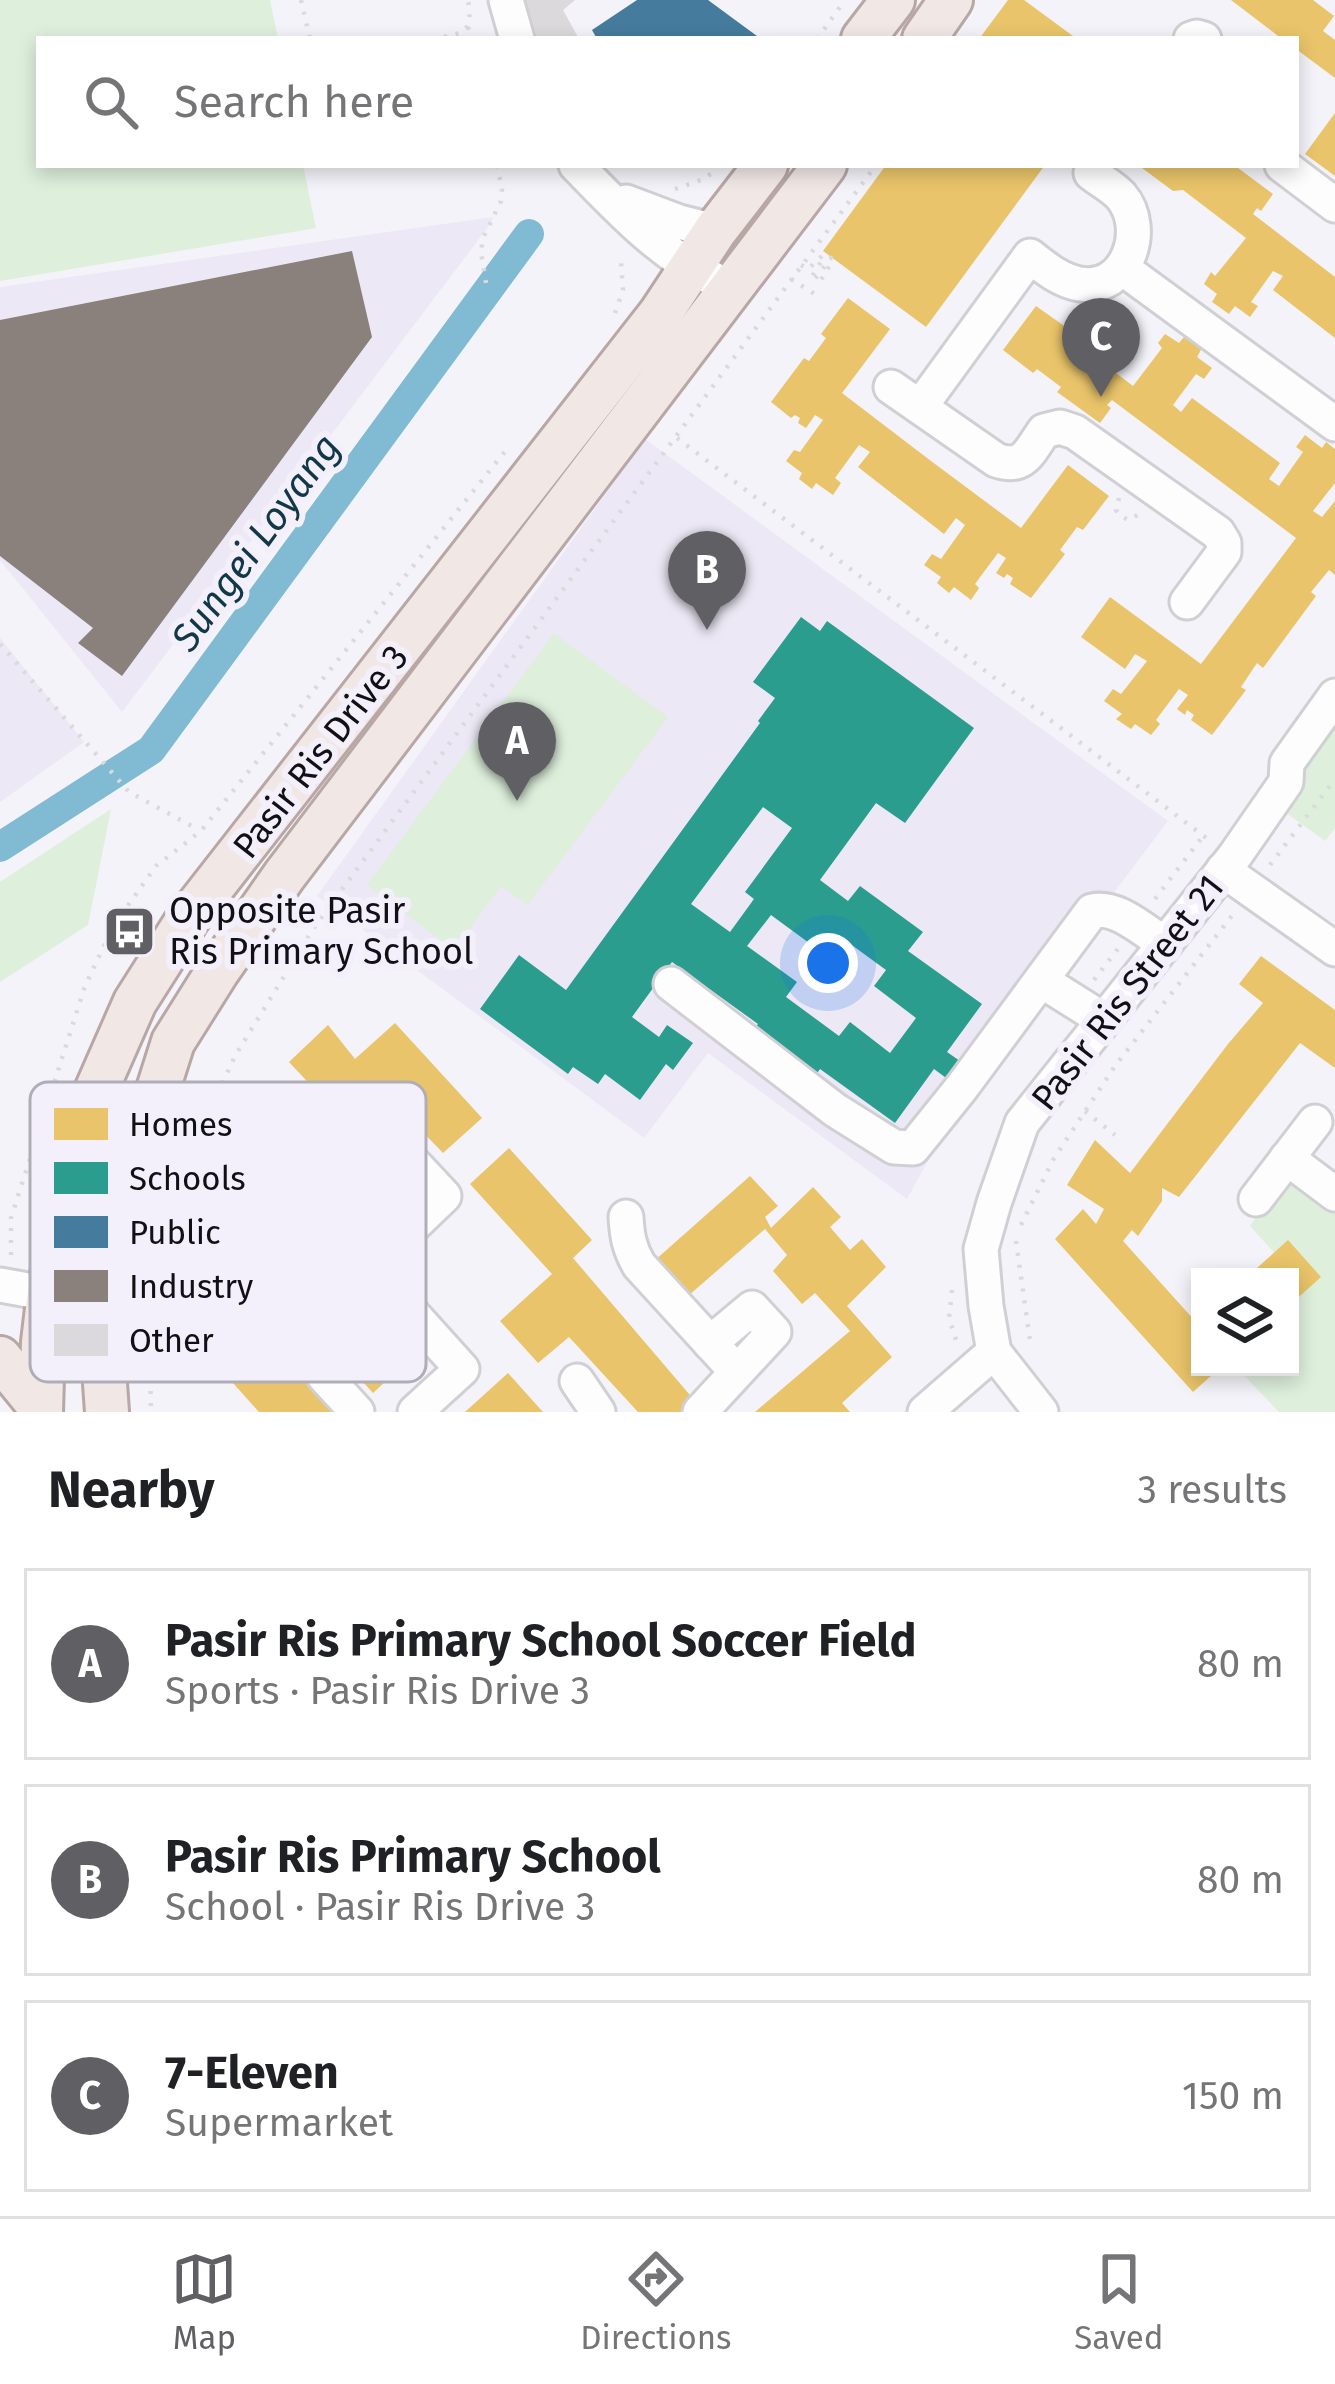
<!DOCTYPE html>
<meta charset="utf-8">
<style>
body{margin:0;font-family:"Fira Sans",sans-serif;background:#f2f2f2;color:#202124}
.controls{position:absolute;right:36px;bottom:36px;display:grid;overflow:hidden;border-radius:0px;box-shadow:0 6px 18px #0003}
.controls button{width:108px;height:108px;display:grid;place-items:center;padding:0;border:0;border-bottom:3px solid #e0e0e0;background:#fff;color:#202124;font:60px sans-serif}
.you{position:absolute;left:828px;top:963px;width:42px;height:42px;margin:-30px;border:9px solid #fff;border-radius:50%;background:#1a73e8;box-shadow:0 0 0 18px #1a73e833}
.badge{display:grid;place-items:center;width:78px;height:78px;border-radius:50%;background:#605f64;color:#fff;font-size:39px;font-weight:700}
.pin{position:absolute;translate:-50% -99px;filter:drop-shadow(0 3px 6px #0008)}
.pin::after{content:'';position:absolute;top:63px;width:42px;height:36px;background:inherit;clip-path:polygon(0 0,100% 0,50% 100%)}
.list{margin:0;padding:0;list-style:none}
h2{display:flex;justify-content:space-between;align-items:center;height:156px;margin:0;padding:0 48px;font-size:51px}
h2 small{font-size:39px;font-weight:400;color:#757577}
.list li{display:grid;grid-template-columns:78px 1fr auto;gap:36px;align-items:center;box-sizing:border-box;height:192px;margin:0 24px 24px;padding:0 24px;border:3px solid #e0e0e0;border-radius:0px}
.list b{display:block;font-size:45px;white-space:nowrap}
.list p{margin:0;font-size:39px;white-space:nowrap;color:#757577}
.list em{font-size:39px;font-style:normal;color:#757577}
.icon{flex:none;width:66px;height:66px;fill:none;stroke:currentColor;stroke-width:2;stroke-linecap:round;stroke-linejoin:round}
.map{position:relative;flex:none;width:1335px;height:1412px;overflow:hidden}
.search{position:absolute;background:#fff;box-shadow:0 6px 18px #0003;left:36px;right:36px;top:36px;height:132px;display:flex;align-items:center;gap:30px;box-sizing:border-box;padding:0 42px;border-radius:0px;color:#757577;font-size:45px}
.sheet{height:804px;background:#fff}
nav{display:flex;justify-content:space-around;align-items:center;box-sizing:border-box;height:168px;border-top:3px solid #e0e0e0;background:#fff;font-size:33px;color:#757577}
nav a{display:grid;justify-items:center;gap:6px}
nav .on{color:#605f64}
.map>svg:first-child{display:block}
.built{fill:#ece8f5}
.green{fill:#deefdc}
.homes{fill:#e9c46a}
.schools{fill:#2a9d8f;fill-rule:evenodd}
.public{fill:#457b9d}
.industry{fill:#8a817c}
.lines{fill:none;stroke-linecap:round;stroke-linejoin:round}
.canal{stroke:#80bad3;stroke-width:30}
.building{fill:#dcd9dd}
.minor-casing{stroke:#d0d0d4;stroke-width:39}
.major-casing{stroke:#b8a7a5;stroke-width:48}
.path{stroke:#dadadc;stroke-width:4.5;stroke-dasharray:3 9;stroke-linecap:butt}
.minor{stroke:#fdfdfe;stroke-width:33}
.major{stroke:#f1e8e6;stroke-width:42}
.labels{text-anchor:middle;stroke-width:12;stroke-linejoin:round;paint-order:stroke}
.street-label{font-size:36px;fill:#111014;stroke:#f3f0fc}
.poi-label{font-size:36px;fill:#111014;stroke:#f3f0fc;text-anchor:start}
.water-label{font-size:39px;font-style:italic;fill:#123847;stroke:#f3f0fc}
.key{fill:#f3f0fc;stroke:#afadb6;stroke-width:3}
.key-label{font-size:33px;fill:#111014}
</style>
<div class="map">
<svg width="1335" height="1412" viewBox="0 0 1335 1412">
<rect width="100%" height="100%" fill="#f4f3f9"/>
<g class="built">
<polygon points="493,217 491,223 122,712 0,560 0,287"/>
<polygon points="645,439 1168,821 971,1082 907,1199 708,1053 644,1138 317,896"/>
<polygon points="0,638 84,742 0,802"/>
</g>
<g class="green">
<polygon points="0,0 270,0 278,39 39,39 39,165 303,165 316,228 0,281"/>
<polygon points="554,633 668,717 528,905 501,886 454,950 367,885"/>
<polygon points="1335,720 1335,828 1325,841 1274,804"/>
<polygon points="111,809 88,925 0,982 0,882"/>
<polygon points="1289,1166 1335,1200 1335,1412 1279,1412 1236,1367 1290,1367 1290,1270 1250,1226"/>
</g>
<g class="homes">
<polygon points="1008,0 1024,0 1077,39 979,39"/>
<polygon points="1231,0 1313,0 1334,16 1323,31 1335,40 1335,78 1296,49 1296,39 1282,39"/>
<polygon points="1335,113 1335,176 1305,154"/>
<polygon points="886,165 1045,165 926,327 823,251"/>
<polygon points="1138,165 1222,165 1225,167 1234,165 1273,194 1261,211 1257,208 1253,214 1335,277 1335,338 1273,290 1283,276 1273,271 1251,302 1258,306 1250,317 1235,306 1229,314 1212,302 1217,294 1204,284 1211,272 1215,276 1246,238 1183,190 1173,191"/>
<polygon points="848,298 890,329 842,393 931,461 1021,528 1068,465 1109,496 1083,530 1077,527 1060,550 1065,554 1031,598 1010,584 1013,578 1007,574 1004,578 996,573 1006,558 998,553 975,584 979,588 971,600 954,587 949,593 937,583 941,577 924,565 932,554 941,559 965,525 956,518 944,534 858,467 870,452 859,445 835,478 841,483 833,495 816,483 812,489 799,479 802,473 786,461 794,450 800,452 823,420 815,415 806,428 798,423 800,418 795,415 791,418 771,402 804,358 809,361 826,338 821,334"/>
<polygon points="1036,306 1070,330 1070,338 1133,386 1162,348 1158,343 1165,334 1179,343 1184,337 1202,348 1197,357 1212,368 1204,379 1196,374 1173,405 1181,412 1192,398 1280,463 1269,479 1279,486 1303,452 1296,447 1305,435 1322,448 1326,442 1335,449 1335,483 1313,511 1322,517 1335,501 1335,575 1329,570 1311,592 1316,596 1263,668 1257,663 1241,687 1246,690 1212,735 1191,720 1194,715 1187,710 1185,715 1177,709 1188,695 1179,689 1156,720 1160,724 1151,735 1135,724 1131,729 1116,719 1122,714 1104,701 1113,689 1121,694 1147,661 1135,654 1125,669 1081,637 1110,597 1201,664 1296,538 1112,400 1107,405 1111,408 1100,423 1057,392 1061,387 1037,369 1033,373 1003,350"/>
<polygon points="1261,956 1335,1010 1335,1068 1300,1043 1179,1197 1162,1188 1162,1201 1138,1236 1132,1230 1123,1241 1196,1322 1200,1319 1200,1367 1221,1367 1193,1392 1055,1239 1083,1209 1096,1224 1104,1209 1067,1185 1095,1140 1130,1173 1228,1044 1263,1003 1239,984"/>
<polygon points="395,1023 482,1118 443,1153 388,1096 354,1128 406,1186 367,1221 281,1127 318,1093 289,1062 328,1025 355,1059"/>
<polygon points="509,1148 592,1240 573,1258 695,1401 683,1412 638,1412 569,1337 538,1363 500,1321 552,1274 470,1184"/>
<polygon points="750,1176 778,1206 765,1217 771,1228 813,1187 841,1217 830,1227 850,1250 862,1239 886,1267 847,1306 892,1357 842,1403 850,1412 755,1412 850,1331 815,1293 802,1304 773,1271 787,1255 765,1229 688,1296 654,1261"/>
<polygon points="1288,1240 1321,1277 1290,1305 1290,1277 1247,1277"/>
<polygon points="333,1266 414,1355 373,1393 328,1343 296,1372 332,1412 259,1412 216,1364 256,1328 232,1301 267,1269 295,1300"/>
<polygon points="508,1373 543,1412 465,1412"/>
</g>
<path class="schools" d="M801,617L820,631L827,621L974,728L905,823L876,803L820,880L848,901L860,886L923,932L908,951L982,1004L947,1052L970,1068L957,1086L934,1069L895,1123L820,1069L809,1085L746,1039L758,1024L672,962L632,1017L659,1037L667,1025L693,1043L673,1070L666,1064L640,1100L605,1074L598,1084L573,1067L568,1074L480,1009L519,955L566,990L760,723L758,721L775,698L753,682ZM763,807L792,828L745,892L754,899L730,932L691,904ZM771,915L824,954L838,935L886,970L874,986L916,1018L890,1053L850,1022L839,1036L786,997L797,982L747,946Z"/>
<polygon class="public" points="637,0 708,0 761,39 597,39 592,30"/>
<polygon class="industry" points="352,251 372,337 122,676 78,643 93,628 0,556 0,320"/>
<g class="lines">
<polyline class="canal" points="0,847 151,750 529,234"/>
</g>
<polygon class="building" points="511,0 575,0 563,10 579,39 535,39"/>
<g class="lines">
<defs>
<g id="minor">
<polyline points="506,0 517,39"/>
<polyline points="1191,39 1197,37 1204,39"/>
<path d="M576,165C616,206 660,254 712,278"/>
<polyline points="1282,165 1335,205"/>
<polyline points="626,202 679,222 715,231"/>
<polyline points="1122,268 1335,424"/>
<path d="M891,387L996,460C1024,470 1029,452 1044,431L1060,427L1075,432L1218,533L1224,543V552L1187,602"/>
<path d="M920,407L1030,256C1045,268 1061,281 1080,284C1127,292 1149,229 1121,196C1113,187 1101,181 1091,173L1097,165"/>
<polyline points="1223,870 1335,949"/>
<polyline points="1042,981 1104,1020"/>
<path d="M671,984L835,1110L894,1147L913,1148L962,1087L1092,911C1117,905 1144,931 1165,944"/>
<polyline points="388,1136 444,1196 370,1267 462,1369 415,1412"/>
<polyline points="1287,1158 1335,1194"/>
<polyline points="1256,1199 1315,1122"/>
<path d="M626,1217C627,1235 629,1248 639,1265L725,1359"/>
<polyline points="0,1285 106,1304"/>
<polyline points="324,1376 357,1412"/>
<polyline points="577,1381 598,1412"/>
<polyline points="700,1412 774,1332 752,1308 710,1343"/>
<polyline points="925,1412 994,1352"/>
<polyline points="1041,1412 994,1352 986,1306 981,1249 994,1203 1022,1123 1234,857 1286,782 1287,763 1335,696"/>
</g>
<g id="major">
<polyline points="863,39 893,0"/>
<polyline points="924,39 951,0"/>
<polyline points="0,1358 41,1408"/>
<polyline points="41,1412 43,1342 49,1292 71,1168 91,1102 135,1002 189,917 660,314 715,231 766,165"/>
<polyline points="107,1412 103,1355 106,1304 112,1264 141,1143 173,1042 217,972 284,876 825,165"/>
</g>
</defs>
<use href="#minor" class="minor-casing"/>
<use href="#major" class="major-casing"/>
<g class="path">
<polyline points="301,0 310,39"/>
<polyline points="468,27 471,39"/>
<path d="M432,39C462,33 474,35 468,0"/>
<polyline points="817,39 845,0"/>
<polyline points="675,189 701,180 714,172"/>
<polyline points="801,265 808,269 822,256 824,257 811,278 814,280 831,258 833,260 821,280 826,283"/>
<polyline points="791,279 821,298"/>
<polyline points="486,283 481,252 483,238 501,201 502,189 497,165"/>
<polyline points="615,313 623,290 621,262 625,256"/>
<polyline points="677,438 1209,840"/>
<polyline points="1119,498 1116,510 1120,516 1129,520 1139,514"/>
<polyline points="0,644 129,792 199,830"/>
<polyline points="1270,865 1335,779"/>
<polyline points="1155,899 1203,836"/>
<polyline points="1094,980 1120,946"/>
<polyline points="1085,1111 1115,1135"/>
<polyline points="162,1214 235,1056 315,926 876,165"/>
<polyline points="1021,1225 1053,1160 1115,1066 1234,913"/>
<polyline points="1016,1241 1031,1348"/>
<polyline points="11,1255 11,1218 85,986 114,925 156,866 201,831 507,449"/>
<polyline points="148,1271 151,1412"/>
<polyline points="952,1290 949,1318 957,1343"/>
</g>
<use href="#minor" class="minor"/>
<use href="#major" class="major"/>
</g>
<defs>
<symbol id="bus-square" viewBox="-11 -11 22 22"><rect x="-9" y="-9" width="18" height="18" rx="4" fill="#605f64" stroke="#f3f0fc"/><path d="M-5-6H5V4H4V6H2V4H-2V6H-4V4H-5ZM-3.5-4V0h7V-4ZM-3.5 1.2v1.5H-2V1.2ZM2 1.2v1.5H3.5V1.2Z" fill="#fff"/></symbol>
</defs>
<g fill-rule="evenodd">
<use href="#bus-square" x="100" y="902" width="59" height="59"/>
</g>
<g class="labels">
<g class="street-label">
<text transform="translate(320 751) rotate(-52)" y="13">Pasir Ris Drive 3</text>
<text transform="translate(1127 992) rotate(-52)" y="13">Pasir Ris Street 21</text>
</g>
<g class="poi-label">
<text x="169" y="923">Opposite Pasir<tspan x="169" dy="41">Ris Primary School</tspan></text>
</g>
<g class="water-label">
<text transform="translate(255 542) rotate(-54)" y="14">Sungei Loyang</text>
</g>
</g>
<rect x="30" y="1082" width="396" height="300" rx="18" class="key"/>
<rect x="54" y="1108" width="54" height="32" fill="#e9c46a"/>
<rect x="54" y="1162" width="54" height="32" fill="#2a9d8f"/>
<rect x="54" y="1216" width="54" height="32" fill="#457b9d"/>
<rect x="54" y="1270" width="54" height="32" fill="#8a817c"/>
<rect x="54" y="1324" width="54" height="32" fill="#dcd9dd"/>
<g class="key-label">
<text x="129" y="1136">Homes</text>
<text x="129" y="1190">Schools</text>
<text x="129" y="1244">Public</text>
<text x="129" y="1298">Industry</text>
<text x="129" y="1352">Other</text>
</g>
</svg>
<div class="controls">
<button><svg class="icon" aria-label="layers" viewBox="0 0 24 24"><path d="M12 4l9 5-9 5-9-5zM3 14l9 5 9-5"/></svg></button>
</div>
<div class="you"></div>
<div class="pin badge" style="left:517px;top:801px">A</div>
<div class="pin badge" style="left:707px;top:630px">B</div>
<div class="pin badge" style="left:1101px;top:397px">C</div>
<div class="search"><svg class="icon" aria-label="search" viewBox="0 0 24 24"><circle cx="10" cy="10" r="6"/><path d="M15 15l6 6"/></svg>Search here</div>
</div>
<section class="sheet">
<h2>Nearby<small>3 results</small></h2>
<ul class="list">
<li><span class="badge">A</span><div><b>Pasir Ris Primary School Soccer Field</b><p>Sports · Pasir Ris Drive 3</p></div><em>80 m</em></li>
<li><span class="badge">B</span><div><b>Pasir Ris Primary School</b><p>School · Pasir Ris Drive 3</p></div><em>80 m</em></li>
<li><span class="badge">C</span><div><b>7-Eleven</b><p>Supermarket</p></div><em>150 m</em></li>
</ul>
</section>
<nav>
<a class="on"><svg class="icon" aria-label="map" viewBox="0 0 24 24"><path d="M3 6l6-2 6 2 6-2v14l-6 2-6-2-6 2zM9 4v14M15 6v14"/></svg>Map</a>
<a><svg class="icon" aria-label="directions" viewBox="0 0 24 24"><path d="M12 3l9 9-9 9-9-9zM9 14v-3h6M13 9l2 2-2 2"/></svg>Directions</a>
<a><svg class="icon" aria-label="saved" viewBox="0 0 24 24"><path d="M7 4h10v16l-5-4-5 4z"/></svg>Saved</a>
</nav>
